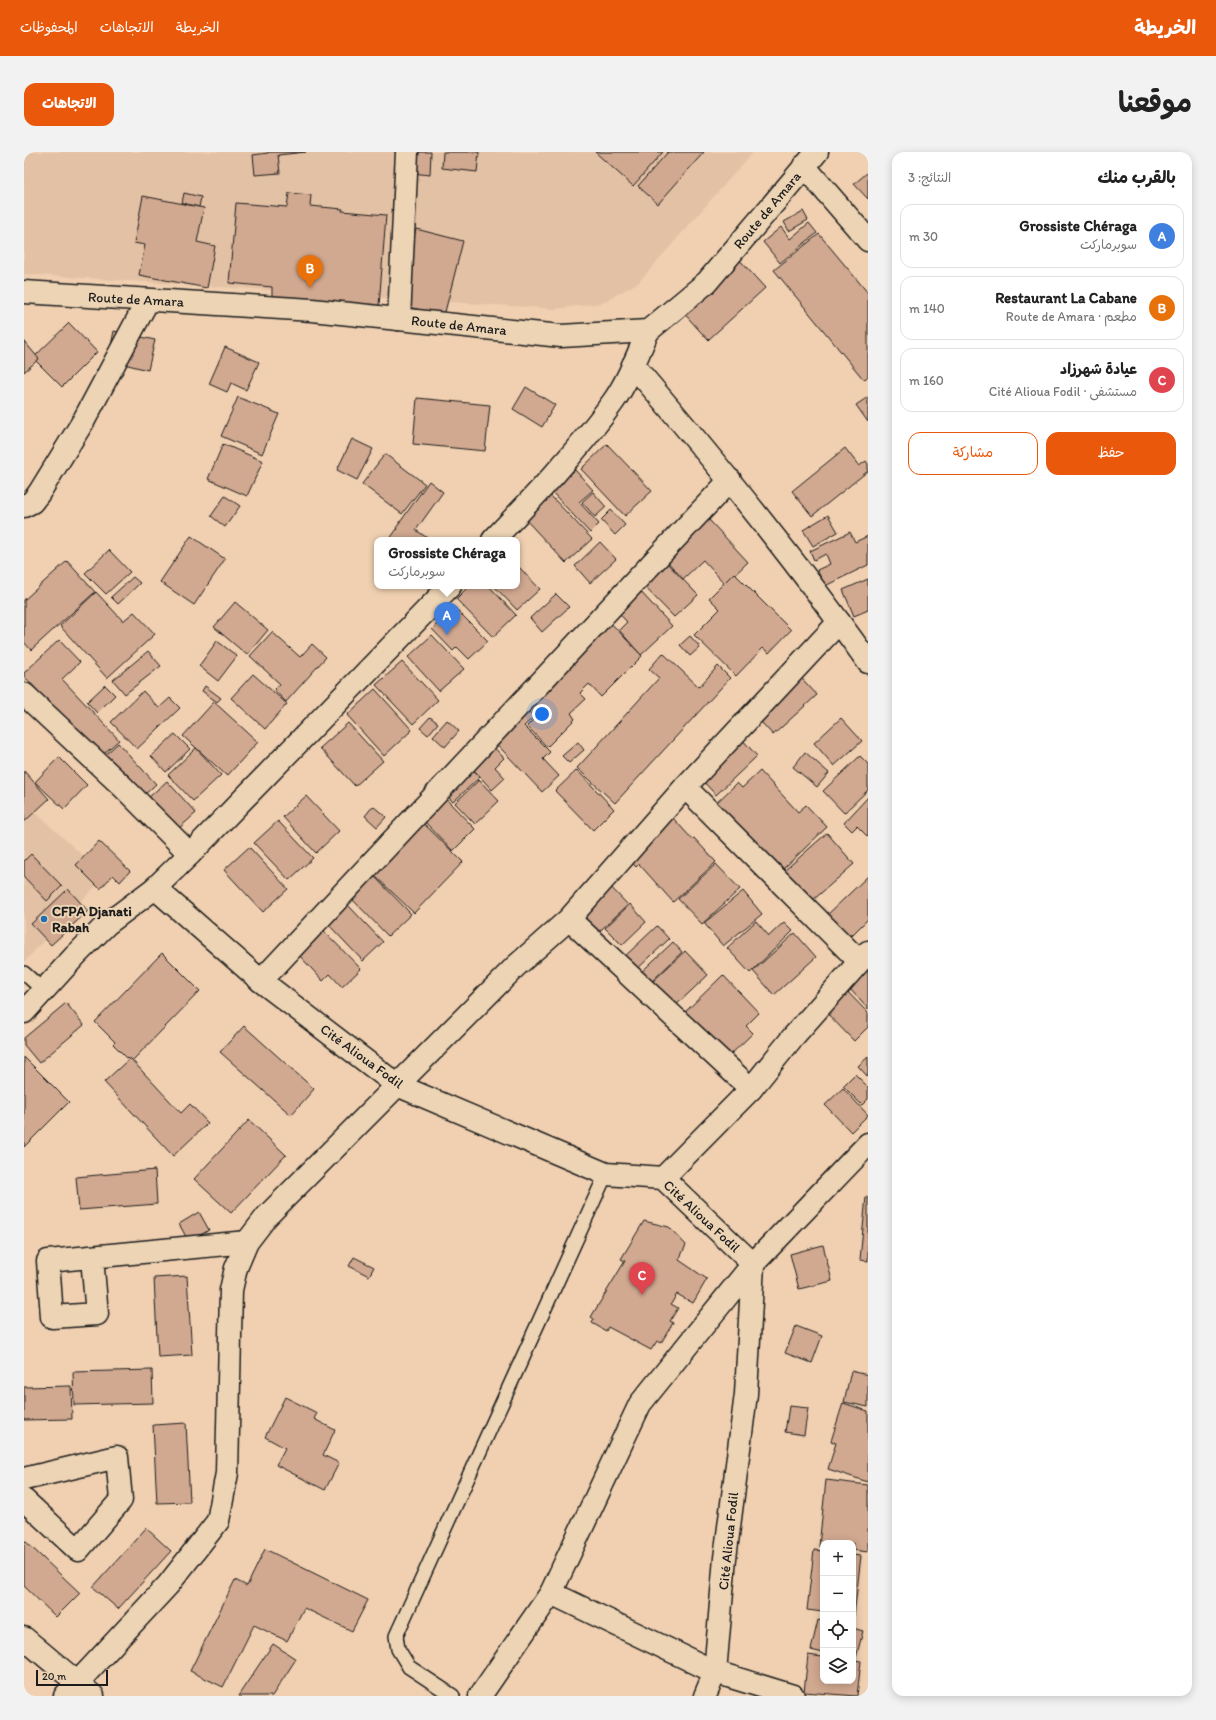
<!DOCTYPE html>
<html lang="ar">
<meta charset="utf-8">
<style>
body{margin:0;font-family:Itim,"Playpen Sans Arabic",sans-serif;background:#f2f2f2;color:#222;direction:rtl}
.controls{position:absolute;right:12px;bottom:12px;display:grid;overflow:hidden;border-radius:8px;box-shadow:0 2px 10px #0003}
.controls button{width:36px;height:36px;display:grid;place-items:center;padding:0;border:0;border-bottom:1px solid #e0e0e0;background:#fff;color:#222;font:20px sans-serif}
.scale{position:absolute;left:12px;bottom:10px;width:72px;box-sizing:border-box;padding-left:4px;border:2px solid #1c1c1c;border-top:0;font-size:11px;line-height:14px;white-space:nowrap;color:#1c1c1c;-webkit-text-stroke:3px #ecd4b4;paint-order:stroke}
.you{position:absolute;left:518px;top:562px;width:14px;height:14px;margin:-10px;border:3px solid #fff;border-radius:50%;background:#1a73e8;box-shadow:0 0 0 6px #1a73e833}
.badge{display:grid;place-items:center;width:26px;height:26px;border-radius:50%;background:#ea580c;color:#fff;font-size:13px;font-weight:700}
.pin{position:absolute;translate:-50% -33px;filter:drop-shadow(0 1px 2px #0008)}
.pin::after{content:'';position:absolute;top:21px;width:14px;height:12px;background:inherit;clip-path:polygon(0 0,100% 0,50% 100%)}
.popup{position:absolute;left:350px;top:385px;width:146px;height:52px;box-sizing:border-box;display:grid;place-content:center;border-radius:8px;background:#fff;filter:drop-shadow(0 1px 3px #0005);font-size:13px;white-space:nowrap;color:#767676}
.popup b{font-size:15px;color:#222}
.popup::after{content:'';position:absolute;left:50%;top:100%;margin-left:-8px;border:8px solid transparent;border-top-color:#fff}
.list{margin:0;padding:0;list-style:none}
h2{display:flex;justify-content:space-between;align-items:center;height:52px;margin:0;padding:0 16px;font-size:17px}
h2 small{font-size:13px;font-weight:400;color:#767676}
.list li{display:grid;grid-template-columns:26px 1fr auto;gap:12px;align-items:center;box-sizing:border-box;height:64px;margin:0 8px 8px;padding:0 8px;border:1px solid #e0e0e0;border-radius:12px}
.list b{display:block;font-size:15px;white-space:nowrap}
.list p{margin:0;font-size:13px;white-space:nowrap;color:#767676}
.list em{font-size:13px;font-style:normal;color:#767676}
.actions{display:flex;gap:8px;padding:12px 16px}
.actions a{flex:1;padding:9px 0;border:1px solid #ea580c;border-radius:12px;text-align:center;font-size:14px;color:#ea580c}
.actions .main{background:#ea580c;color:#fff}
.icon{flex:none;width:22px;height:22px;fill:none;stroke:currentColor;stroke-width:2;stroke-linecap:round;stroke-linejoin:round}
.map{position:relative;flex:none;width:844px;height:1544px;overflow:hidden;direction:ltr;border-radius:12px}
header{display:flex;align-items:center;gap:24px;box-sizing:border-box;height:56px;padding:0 20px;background:#ea580c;color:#fff}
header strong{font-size:19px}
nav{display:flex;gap:22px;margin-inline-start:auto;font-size:14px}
.intro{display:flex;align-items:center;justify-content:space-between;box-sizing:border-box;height:96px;padding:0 24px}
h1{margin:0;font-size:28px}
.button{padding:10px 18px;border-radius:12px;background:#ea580c;color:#fff;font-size:14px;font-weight:700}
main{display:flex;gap:24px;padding:0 24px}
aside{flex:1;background:#fff;border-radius:12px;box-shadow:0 2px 10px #0003}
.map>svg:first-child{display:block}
.built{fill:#e3c1a4}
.building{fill:#d1a890;stroke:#1c1c1c}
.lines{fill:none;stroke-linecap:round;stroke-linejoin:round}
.service-casing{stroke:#1c1c1c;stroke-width:16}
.minor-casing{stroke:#1c1c1c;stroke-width:25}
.tertiary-casing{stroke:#1c1c1c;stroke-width:25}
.service{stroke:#ecd4b4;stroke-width:13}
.minor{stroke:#ecd4b4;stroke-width:22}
.tertiary{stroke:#ecd4b4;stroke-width:22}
.poi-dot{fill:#1f6fb2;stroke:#ecd4b4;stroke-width:1.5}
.labels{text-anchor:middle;stroke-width:4;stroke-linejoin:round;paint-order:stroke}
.street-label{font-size:14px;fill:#1c1c1c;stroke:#ecd4b4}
.poi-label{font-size:14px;font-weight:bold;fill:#1c1c1c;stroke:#ecd4b4;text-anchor:start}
</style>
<header>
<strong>الخريطة</strong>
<nav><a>الخريطة</a><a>الاتجاهات</a><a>المحفوظات</a></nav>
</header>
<div class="intro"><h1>موقعنا</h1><a class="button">الاتجاهات</a></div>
<main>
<aside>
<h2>بالقرب منك<small>النتائج: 3</small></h2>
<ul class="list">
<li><span class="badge" style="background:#3f7fe0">A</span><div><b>Grossiste Chéraga</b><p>سوبرماركت</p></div><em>30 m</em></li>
<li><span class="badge" style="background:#e8710a">B</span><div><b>Restaurant La Cabane</b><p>مطعم · Route de Amara</p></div><em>140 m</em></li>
<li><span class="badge" style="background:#e0444e">C</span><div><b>عيادة شهرزاد</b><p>مستشفى · Cité Alioua Fodil</p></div><em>160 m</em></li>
</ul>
<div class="actions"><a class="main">حفظ</a><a>مشاركة</a></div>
</aside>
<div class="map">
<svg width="844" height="1544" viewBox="0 0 844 1544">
<rect width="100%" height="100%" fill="#f0d0b1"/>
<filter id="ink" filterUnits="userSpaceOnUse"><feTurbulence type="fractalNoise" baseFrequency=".025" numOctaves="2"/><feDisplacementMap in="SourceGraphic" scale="8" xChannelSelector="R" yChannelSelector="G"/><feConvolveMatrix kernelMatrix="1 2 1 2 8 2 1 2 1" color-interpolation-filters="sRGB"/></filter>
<g filter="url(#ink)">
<g class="built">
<polygon points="0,0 729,0 615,130 578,151 531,157 0,122"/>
<polygon points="0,650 81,724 0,810"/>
</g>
<g class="building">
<polygon points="244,0 282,0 254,3 256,21 231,23 229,3 244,1"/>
<polygon points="390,0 407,0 406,23 388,21"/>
<polygon points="419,0 455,0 453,20 418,16"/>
<polygon points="571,0 639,0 609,34"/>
<polygon points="644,0 680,0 634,52 614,34"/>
<polygon points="844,20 844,47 830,32"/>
<polygon points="160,41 177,45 175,55 158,51"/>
<polygon points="265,41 287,43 286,54 319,57 318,59 362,63 355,154 248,145 248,135 205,131 212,51 263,55"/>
<polygon points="119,44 180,56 173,90 191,94 183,136 115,123 121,93 110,91"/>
<polygon points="779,59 784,68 765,79 760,70"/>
<polygon points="785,71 793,81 756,111 739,90 757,75 766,87"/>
<polygon points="392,77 439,89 420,164 373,152"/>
<polygon points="795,82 844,141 844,224 840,228 750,118"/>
<polygon points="714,106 741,136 684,188 657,158"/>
<polygon points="45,171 73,200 38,235 9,206"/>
<polygon points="90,179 131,188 124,218 84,208"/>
<polygon points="0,189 15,207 0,220"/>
<polygon points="201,195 235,210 222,238 207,231 203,240 185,232"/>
<polygon points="502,235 531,253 518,275 489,257"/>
<polygon points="214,245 255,262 238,302 197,284"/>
<polygon points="844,245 844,270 832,253"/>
<polygon points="393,246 466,253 461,299 389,292"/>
<polygon points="328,287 349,297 333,328 313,318"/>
<polygon points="199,292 239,309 223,344 184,327"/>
<polygon points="583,292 628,339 601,364 557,317"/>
<polygon points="821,296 835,314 842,309 844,312 844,319 788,364 768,339"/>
<polygon points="361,302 401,332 378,362 338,332"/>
<polygon points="551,318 569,338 555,350 575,372 566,381 527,339"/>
<polygon points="405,329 419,340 392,378 406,388 365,388 373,377 372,376"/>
<polygon points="569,340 582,355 571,365 558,350"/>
<polygon points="526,343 568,387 542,411 501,367"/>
<polygon points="201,344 216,354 201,375 187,364"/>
<polygon points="675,357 724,410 701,432 679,408 659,427 632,397"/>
<polygon points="587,358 601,373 591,383 577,368"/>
<polygon points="804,363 814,380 789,394 779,378"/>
<polygon points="826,380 831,390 844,384 844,413 801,434 793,418 806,412 802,402 790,408 786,399"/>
<polygon points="167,384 201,407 170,453 136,430"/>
<polygon points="576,390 592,407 566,431 551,414"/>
<polygon points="85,398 106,420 82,442 61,421"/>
<polygon points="636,404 674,443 650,465 612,426"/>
<polygon points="43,409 71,440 7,498 0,490 0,448"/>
<polygon points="493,413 516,437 493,458 470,434 493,434"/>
<polygon points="710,421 767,478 745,501 739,496 712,524 670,483 696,457 685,446"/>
<polygon points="109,425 116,431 94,452 87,445"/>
<polygon points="844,427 844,458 830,464 819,438"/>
<polygon points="445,434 465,434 492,463 469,485 432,447"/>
<polygon points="616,439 648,474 617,503 595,478 603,470 593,459"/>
<polygon points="72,440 99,469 110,460 131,482 83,526 36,474"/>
<polygon points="532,442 545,455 518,480 506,466"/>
<polygon points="211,450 244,478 223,503 190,475"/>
<polygon points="430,455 464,489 445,507 433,495 429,499 408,477"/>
<polygon points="585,469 618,504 577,545 565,532 556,541 562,547 547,561 551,567 523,595 503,574 513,564 501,551"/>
<polygon points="248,480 276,505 288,492 302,505 262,550 250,538 256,532 226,504"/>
<polygon points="408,483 440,517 415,539 384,505"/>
<polygon points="666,484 676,495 666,504 656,493"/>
<polygon points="35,488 56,510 38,527 95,588 76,605 0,524 0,521"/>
<polygon points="193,489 213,504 194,529 175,514"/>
<polygon points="124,499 137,514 101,542 89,528"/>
<polygon points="639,501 675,535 694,514 706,526 591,651 553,616 635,526 625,517"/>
<polygon points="378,510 414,548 389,572 352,533"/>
<polygon points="771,519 793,543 749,583 727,559"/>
<polygon points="229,522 263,552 241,577 207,546"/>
<polygon points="81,533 91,543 73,561 63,550"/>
<polygon points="181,534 197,546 193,550 178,539"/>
<polygon points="351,537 388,578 360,604 323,563"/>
<polygon points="119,539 135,556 146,546 156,556 113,597 87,570"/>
<polygon points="190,550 234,590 203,624 159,584"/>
<polygon points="500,554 510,565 500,574 526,600 519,607 535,624 518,640 467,586"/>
<polygon points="406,565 414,571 404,583 396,576"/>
<polygon points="817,566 838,589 810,614 790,591"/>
<polygon points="423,568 435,579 421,595 409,584"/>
<polygon points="324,571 359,609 331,634 296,596"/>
<polygon points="151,582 166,597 142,620 127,604"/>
<polygon points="717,586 733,604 692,643 675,625"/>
<polygon points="463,588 480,606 471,615 481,626 468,638 441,608"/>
<polygon points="554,590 560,598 545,611 538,604"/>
<polygon points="94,591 132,632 117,646 79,605"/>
<polygon points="172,596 197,623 169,649 144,623"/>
<polygon points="781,600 805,621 793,635 769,615"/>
<polygon points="836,604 844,612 844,638 820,661 799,639"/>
<polygon points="35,605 63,633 40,657 11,630"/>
<polygon points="443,611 456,625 429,650 416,636"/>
<polygon points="553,618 590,657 569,678 531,639"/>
<polygon points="0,619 25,647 0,670"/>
<polygon points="736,619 774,660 782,653 803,675 757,719 686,657 713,631 718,636"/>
<polygon points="455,628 475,649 451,672 431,651"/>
<polygon points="143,629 172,661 153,678 124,646"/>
<polygon points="282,644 315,679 292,701 259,665"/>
<polygon points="844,645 844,685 833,674 828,679 820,671"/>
<polygon points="422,647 451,677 429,699 399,668"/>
<polygon points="349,654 362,665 353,675 341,664"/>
<polygon points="640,656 668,687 670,686 692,710 649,750 615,712 612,715 595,697"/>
<polygon points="254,669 289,706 265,728 230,691"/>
<polygon points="397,669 439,710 390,761 347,720"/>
<polygon points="803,681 830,712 788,749 760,719"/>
<polygon points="75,689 106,719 96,730 89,723 76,737 52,713"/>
<polygon points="225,695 264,737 239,760 200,718"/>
<polygon points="7,702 38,734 23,749 0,725 0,709"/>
<polygon points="692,712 716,737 678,772 654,747"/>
<polygon points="350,724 387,762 364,784 327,746"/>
<polygon points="844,724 844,767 823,788 801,765"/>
<polygon points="582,730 604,753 567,787 546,763"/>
<polygon points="44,737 64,759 27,793 7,772"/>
<polygon points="719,739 738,762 699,794 680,771"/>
<polygon points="606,752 622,770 598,793 581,776"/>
<polygon points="324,753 359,790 339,809 304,772"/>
<polygon points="732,769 745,784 760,770 769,779 726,821 703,796"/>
<polygon points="633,774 645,787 610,820 598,807"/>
<polygon points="299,778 337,817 318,835 306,822 299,829 274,802"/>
<polygon points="771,781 792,805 750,843 729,819"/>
<polygon points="649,790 658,800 621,836 611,826"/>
<polygon points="661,799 684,823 650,855 627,831"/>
<polygon points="138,801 176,839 107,910 89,892 91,890 71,870"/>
<polygon points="844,803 844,857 817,827"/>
<polygon points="699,823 735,861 722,874 729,881 700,909 655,866"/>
<polygon points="817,833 844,861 844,875 830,889 796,854"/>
<polygon points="42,851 60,873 15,911 0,893 0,886"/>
<polygon points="220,874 290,937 267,963 196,900"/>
<polygon points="0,905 45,950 0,995"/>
<polygon points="844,905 844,925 834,914"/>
<polygon points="106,906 157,961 166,952 184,971 149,1004 80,930"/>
<polygon points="831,922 844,935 844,947 838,953 819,934"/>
<polygon points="819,936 844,963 827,980 801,953"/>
<polygon points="225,968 262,1003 207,1061 170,1027"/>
<polygon points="131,1018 133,1052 55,1058 52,1025"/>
<polygon points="842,1044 844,1045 844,1109 836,1108"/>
<polygon points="175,1060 185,1078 165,1090 155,1072"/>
<polygon points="620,1069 645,1075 662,1093 655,1108 683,1127 669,1151 653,1142 647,1152 654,1156 646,1169 649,1171 637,1191 633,1189 627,1198 584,1175 582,1179 568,1171 570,1167 567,1165 601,1109 597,1107"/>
<polygon points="799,1093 808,1129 775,1137 766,1102"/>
<polygon points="330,1105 350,1115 345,1124 325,1114"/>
<polygon points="163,1124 168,1203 134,1205 130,1126"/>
<polygon points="772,1174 798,1184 788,1211 761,1201"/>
<polygon points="128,1218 129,1251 50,1253 49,1220"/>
<polygon points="827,1219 844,1223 844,1255 820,1250"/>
<polygon points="47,1234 48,1267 0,1268 0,1235"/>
<polygon points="261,1245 293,1261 290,1267 311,1278 299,1303 315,1311 301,1338 252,1313 261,1296 241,1285"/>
<polygon points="819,1251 844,1259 844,1330 804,1317 812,1291 807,1289"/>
<polygon points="765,1254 784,1256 780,1283 761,1280"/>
<polygon points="162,1271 166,1350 133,1351 129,1273"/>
<polygon points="802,1328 844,1333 844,1400 829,1398 829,1391 799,1391 799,1394 795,1394"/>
<polygon points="122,1376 147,1399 94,1457 69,1435"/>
<polygon points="0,1388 56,1441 32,1465 0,1434"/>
<polygon points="241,1397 344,1448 328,1479 280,1456 263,1489 230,1473 199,1535 166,1519 211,1428 223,1434"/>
<polygon points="790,1398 799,1399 799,1460 783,1458"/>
<polygon points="829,1403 837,1404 830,1464 829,1464"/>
<polygon points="794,1468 799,1469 799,1501 787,1498"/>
<polygon points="829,1476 839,1479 831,1510 829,1509"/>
<polygon points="249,1492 272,1507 248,1544 214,1544"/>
<polygon points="784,1503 799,1505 799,1529 829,1529 829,1508 837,1509 833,1544 780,1540"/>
</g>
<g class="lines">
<defs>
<g id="service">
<polyline points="0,821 19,838"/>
<polyline points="429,1544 385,1515 374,1497 372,1484 582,1022"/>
</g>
<g id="minor">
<polyline points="780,14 844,88"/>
<polyline points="375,167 383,0"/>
<path d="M609,213C691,309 771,407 844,510"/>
<polyline points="0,354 8,350 15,341 60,268 124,148"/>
<path d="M469,388C511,344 554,299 589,250C604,229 614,202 624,179"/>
<polyline points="0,542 99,635 166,702"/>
<polyline points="661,635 835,809"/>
<polyline points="131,736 237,829 373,933 582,1022 639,1026 729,1112 722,1242 701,1406 691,1520 681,1544"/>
<polyline points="545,767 727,937"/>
<polyline points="237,829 706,328"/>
<polyline points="0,860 51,804 83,772 131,736 166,702 426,434"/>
<polyline points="639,1026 727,937 769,885 844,800"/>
<polyline points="68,1106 73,1162 28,1165 24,1109 223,1090"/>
<polyline points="0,1327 93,1305 97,1348 54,1398 0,1348"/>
<polyline points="527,1441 691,1520 769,1544"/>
<polyline points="0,1486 69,1544"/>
<polyline points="41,1544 144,1433 194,1369 203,1321 207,1138 212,1116 223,1090 243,1064 492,814 545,767 661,635 815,470"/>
<polyline points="456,1544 527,1441 616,1252 729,1112 844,992"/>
</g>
<polyline id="tertiary" points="0,140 288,158 537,184 624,179 683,130 793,0"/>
</defs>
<use href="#service" class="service-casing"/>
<use href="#minor" class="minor-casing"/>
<use href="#tertiary" class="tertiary-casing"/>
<use href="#service" class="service"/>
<use href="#minor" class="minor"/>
<use href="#tertiary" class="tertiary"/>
</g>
</g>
<circle class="poi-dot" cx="20" cy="767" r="4"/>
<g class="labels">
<g class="street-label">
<text transform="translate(743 58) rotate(-50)" y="5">Route de Amara</text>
<text transform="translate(112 147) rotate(3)" y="5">Route de Amara</text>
<text transform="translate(435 173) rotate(6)" y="5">Route de Amara</text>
<text transform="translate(338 904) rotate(36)" y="5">Cité Alioua Fodil</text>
<text transform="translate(678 1064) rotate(43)" y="5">Cité Alioua Fodil</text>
<text transform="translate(704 1389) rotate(-84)" y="5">Cité Alioua Fodil</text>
</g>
<g class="poi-label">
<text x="28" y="764">CFPA Djanati<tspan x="28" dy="16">Rabah</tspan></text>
</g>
</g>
</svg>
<div class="controls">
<button>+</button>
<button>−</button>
<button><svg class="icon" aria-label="locate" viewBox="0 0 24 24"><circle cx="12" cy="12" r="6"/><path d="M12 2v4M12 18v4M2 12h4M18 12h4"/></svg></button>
<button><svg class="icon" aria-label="layers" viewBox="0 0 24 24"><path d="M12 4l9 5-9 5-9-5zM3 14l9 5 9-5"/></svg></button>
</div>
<div class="scale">20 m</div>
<div class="you"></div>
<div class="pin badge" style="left:423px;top:483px;background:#3f7fe0">A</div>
<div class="popup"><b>Grossiste Chéraga</b>سوبرماركت</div>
<div class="pin badge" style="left:286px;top:136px;background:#e8710a">B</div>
<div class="pin badge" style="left:618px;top:1143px;background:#e0444e">C</div>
</div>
</main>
